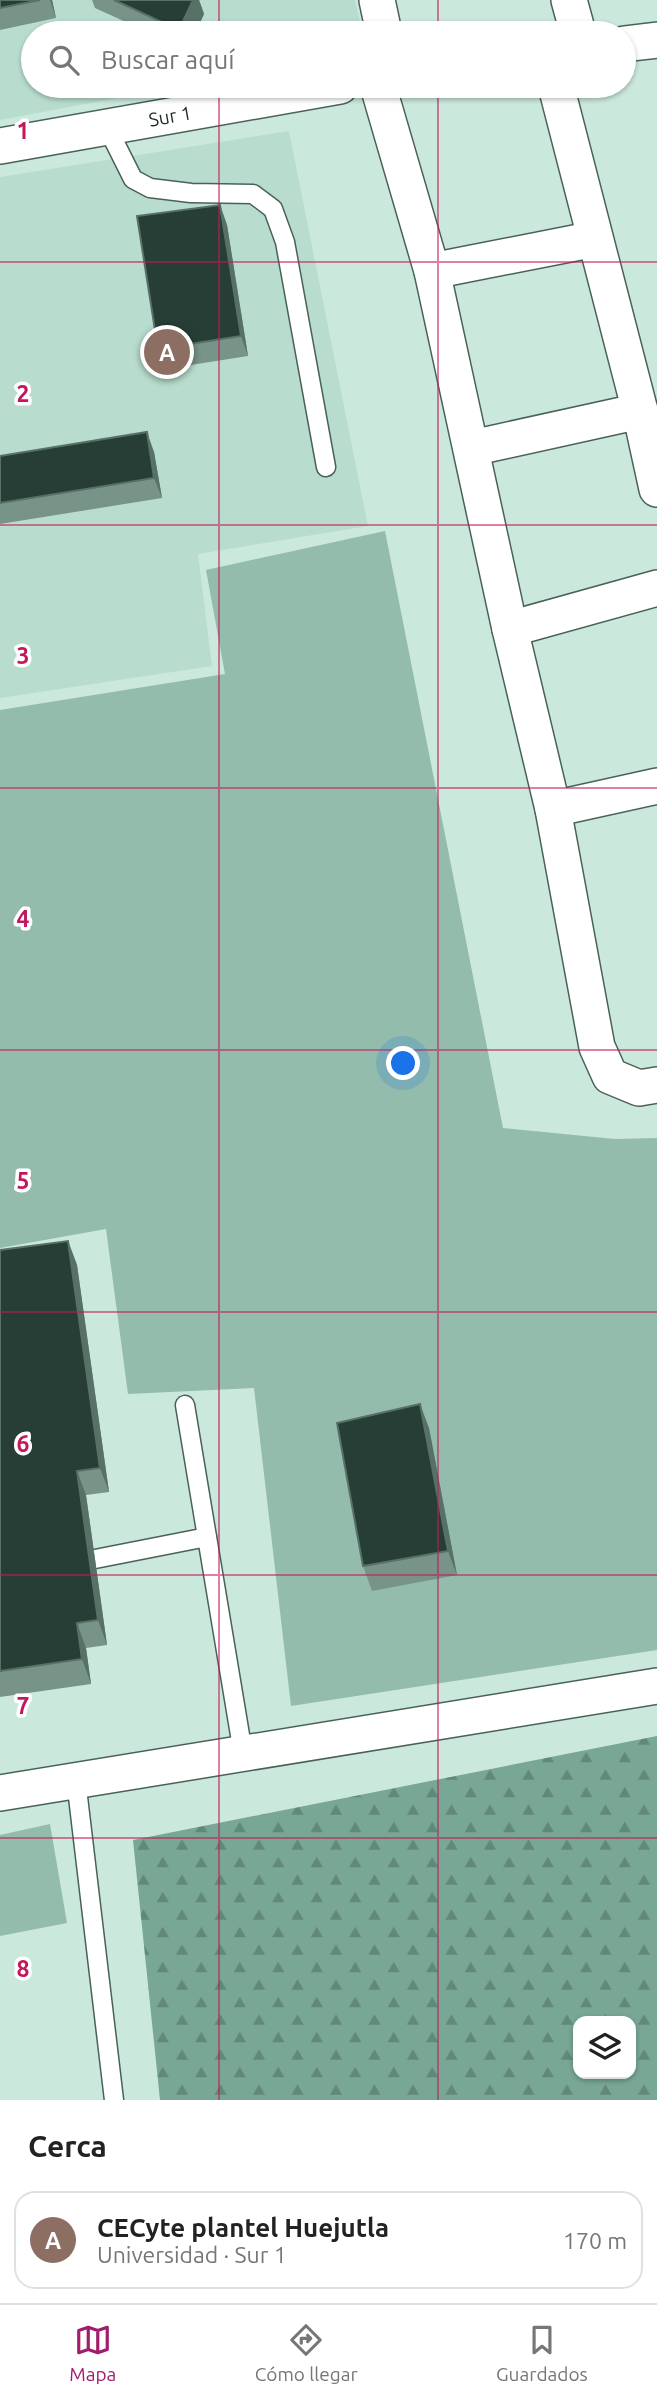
<!DOCTYPE html>
<html lang="es">
<meta charset="utf-8">
<style>
body{margin:0;font-family:Ubuntu,sans-serif;background:#f2f2f2;color:#222}
.controls{position:absolute;right:21px;bottom:21px;display:grid;overflow:hidden;border-radius:14px;box-shadow:0 2px 5px #0004}
.controls button{width:63px;height:63px;display:grid;place-items:center;padding:0;border:0;border-bottom:2px solid #e0e0e0;background:#fff;color:#222;font:35px sans-serif}
.you{position:absolute;left:404px;top:1064px;width:24px;height:24px;margin:-18px;border:5px solid #fff;border-radius:50%;background:#1a73e8;box-shadow:0 0 0 10px #1a73e833}
.badge{display:grid;place-items:center;width:46px;height:46px;border-radius:50%;background:#a11d6c;color:#fff;font-size:23px;font-weight:700}
.pin{position:absolute;translate:-50% -50%;border:4px solid #fff;box-shadow:0 2px 7px #0006}
.list{margin:0;padding:0;list-style:none}
h2{display:flex;justify-content:space-between;align-items:center;height:91px;margin:0;padding:0 28px;font-size:30px}
h2 small{font-size:23px;font-weight:400;color:#767676}
.list li{display:grid;grid-template-columns:46px 1fr auto;gap:21px;align-items:center;box-sizing:border-box;height:98px;margin:0 14px 14px;padding:0 14px;border:2px solid #e0e0e0;border-radius:21px}
.list b{display:block;font-size:26px;white-space:nowrap}
.list p{margin:0;font-size:23px;white-space:nowrap;color:#767676}
.list em{font-size:23px;font-style:normal;color:#767676}
.icon{flex:none;width:38px;height:38px;fill:none;stroke:currentColor;stroke-width:2;stroke-linecap:round;stroke-linejoin:round}
.map{position:relative;flex:none;width:657px;height:2100px;overflow:hidden}
.search{position:absolute;background:#fff;box-shadow:0 2px 5px #0004;left:21px;right:21px;top:21px;height:77px;display:flex;align-items:center;gap:18px;box-sizing:border-box;padding:0 24px;border-radius:38px;color:#767676;font-size:26px}
.sheet{height:203px;background:#fff}
nav{display:flex;justify-content:space-around;align-items:center;box-sizing:border-box;height:98px;border-top:2px solid #e0e0e0;background:#fff;font-size:19px;color:#767676}
nav a{display:grid;justify-items:center;gap:4px}
nav .on{color:#a11d6c}
.map>svg:first-child{display:block}
.built{fill:#b8ddce}
.grass{fill:#94bcac}
.forest{fill:url(#forest-firs);fill-rule:evenodd}
.lines{fill:none;stroke-linecap:round;stroke-linejoin:round}
.lane-casing{stroke:#496258;stroke-width:21}
.street-casing{stroke:#496258;stroke-width:38}
.lane{stroke:#fff;stroke-width:18}
.street{stroke:#fff;stroke-width:35}
.wall{fill:#789388}
.shaded-wall{fill:#587167}
.building{fill:#263e35;stroke:#587167;stroke-width:2}
.grid{fill:none;stroke:#c2185b;stroke-width:2;stroke-opacity:0.55}
.labels{text-anchor:middle;stroke-width:7;stroke-linejoin:round;paint-order:stroke}
.street-label{font-size:19px;fill:#1f2a26;stroke:#fff}
.grid-label{font-size:23px;text-anchor:middle;font-weight:bold;fill:#c2185b;stroke:#fff;stroke-width:7;stroke-linejoin:round;paint-order:stroke}
</style>
<div class="map">
<svg width="657" height="2100" viewBox="0 0 657 2100">
<defs>
<pattern id="forest-firs" width="22" height="20" patternUnits="userSpaceOnUse" patternTransform="scale(1.75)"><rect width="22" height="20" fill="#78a795"/><path d="M5 1l3.5 6h-7zM16 11l3.5 6h-7z" fill="#628879"/></pattern>
</defs>
<rect width="100%" height="100%" fill="#cbe8dc"/>
<g class="built">
<polygon points="0,0 355,0 363,33 33,33 33,86 182,86 0,120"/>
<polygon points="289,131 368,526 198,554 212,666 0,698 0,177"/>
</g>
<g class="grass">
<polygon points="385,531 503,1128 615,1139 657,1138 657,1650 291,1706 254,1388 128,1394 106,1229 0,1248 0,710 225,674 206,570"/>
<polygon points="50,1824 67,1923 0,1936 0,1835"/>
</g>
<path class="forest" d="M657,1736V2100H160L133,1840ZM578,2021H631V2074H578Z"/>
<g class="lines">
<defs>
<g id="lane">
<polyline points="107,127 133,179 150,188 191,193 253,194 273,209 285,242 326,467"/>
<polyline points="185,1405 243,1753"/>
<polyline points="95,1559 207,1537"/>
<polyline points="76,1780 114,2100"/>
</g>
<g id="street">
<polyline points="377,0 384,33"/>
<polyline points="569,0 578,33"/>
<polyline points="624,44 657,40"/>
<polyline points="378,86 432,271 510,629 553,809 597,1047 610,1076 639,1088 657,1085"/>
<polyline points="556,86 640,411 657,489"/>
<polyline points="0,146 340,86"/>
<polyline points="432,271 595,239"/>
<polyline points="472,448 640,411"/>
<polyline points="510,629 657,588"/>
<polyline points="553,809 657,786"/>
<polyline points="0,1793 657,1686"/>
</g>
</defs>
<use href="#lane" class="lane-casing"/>
<use href="#street" class="street-casing"/>
<use href="#lane" class="lane"/>
<use href="#street" class="street"/>
</g>
<g class="wall">
<polygon points="0,0 52,0 56,18 0,30"/>
<polygon points="92,0 199,0 204,14 195,33 150,33 95,8"/>
<polygon points="220,205 227,225 248,356 165,369 158,349"/>
<polygon points="154,452 162,498 0,524 0,456"/>
<polygon points="68,1241 77,1265 109,1492 86,1495 107,1645 86,1648 91,1684 0,1697 0,1250"/>
<polygon points="429,1428 457,1575 372,1591 363,1566"/>
</g>
<g class="shaded-wall">
<polygon points="50,0 52,0 56,18"/>
<polygon points="193,0 199,0 204,14 195,33 181,33 179,30"/>
<polygon points="220,205 227,225 248,356 241,336"/>
<polygon points="147,432 154,452 162,498 154,478"/>
<polygon points="68,1241 77,1265 109,1492 100,1468"/>
<polygon points="420,1404 429,1428 457,1575 448,1551"/>
<polygon points="77,1471 86,1495 107,1645 98,1620"/>
<polygon points="77,1623 86,1648 91,1684 82,1659"/>
</g>
<g class="building">
<polygon points="0,0 40,0 0,8"/>
<polygon points="114,0 193,0 179,30"/>
<polygon points="220,205 241,336 158,349 137,216"/>
<polygon points="147,432 154,478 0,503 0,456"/>
<polygon points="68,1241 100,1468 77,1471 98,1620 77,1623 82,1659 0,1671 0,1250"/>
<polygon points="420,1404 448,1551 363,1566 337,1423"/>
</g>
<path class="grid" d="M219,0V33M438,0V33M219,86V2100M438,86V2100M0,262H657M0,525H657M0,788H657M0,1050H657M0,1312H657M0,1575H657M0,1838H657"/>
<g class="labels">
<g class="street-label">
<text transform="translate(170 116) rotate(-10)" y="7">Sur 1</text>
</g>
</g>
<g class="grid-label">
<text x="23" y="139">1</text>
<text x="23" y="402">2</text>
<text x="23" y="664">3</text>
<text x="23" y="927">4</text>
<text x="23" y="1189">5</text>
<text x="23" y="1452">6</text>
<text x="23" y="1714">7</text>
<text x="23" y="1977">8</text>
</g>
</svg>
<div class="controls">
<button><svg class="icon" aria-label="layers" viewBox="0 0 24 24"><path d="M12 4l9 5-9 5-9-5zM3 14l9 5 9-5"/></svg></button>
</div>
<div class="you"></div>
<div class="pin badge" style="left:167px;top:352px;background:#8d6e63">A</div>
<div class="search"><svg class="icon" aria-label="search" viewBox="0 0 24 24"><circle cx="10" cy="10" r="6"/><path d="M15 15l6 6"/></svg>Buscar aquí</div>
</div>
<section class="sheet">
<h2>Cerca<small></small></h2>
<ul class="list">
<li><span class="badge" style="background:#8d6e63">A</span><div><b>CECyte plantel Huejutla</b><p>Universidad · Sur 1</p></div><em>170 m</em></li>
</ul>
</section>
<nav>
<a class="on"><svg class="icon" aria-label="map" viewBox="0 0 24 24"><path d="M3 6l6-2 6 2 6-2v14l-6 2-6-2-6 2zM9 4v14M15 6v14"/></svg>Mapa</a>
<a><svg class="icon" aria-label="directions" viewBox="0 0 24 24"><path d="M12 3l9 9-9 9-9-9zM9 14v-3h6M13 9l2 2-2 2"/></svg>Cómo llegar</a>
<a><svg class="icon" aria-label="saved" viewBox="0 0 24 24"><path d="M7 4h10v16l-5-4-5 4z"/></svg>Guardados</a>
</nav>
